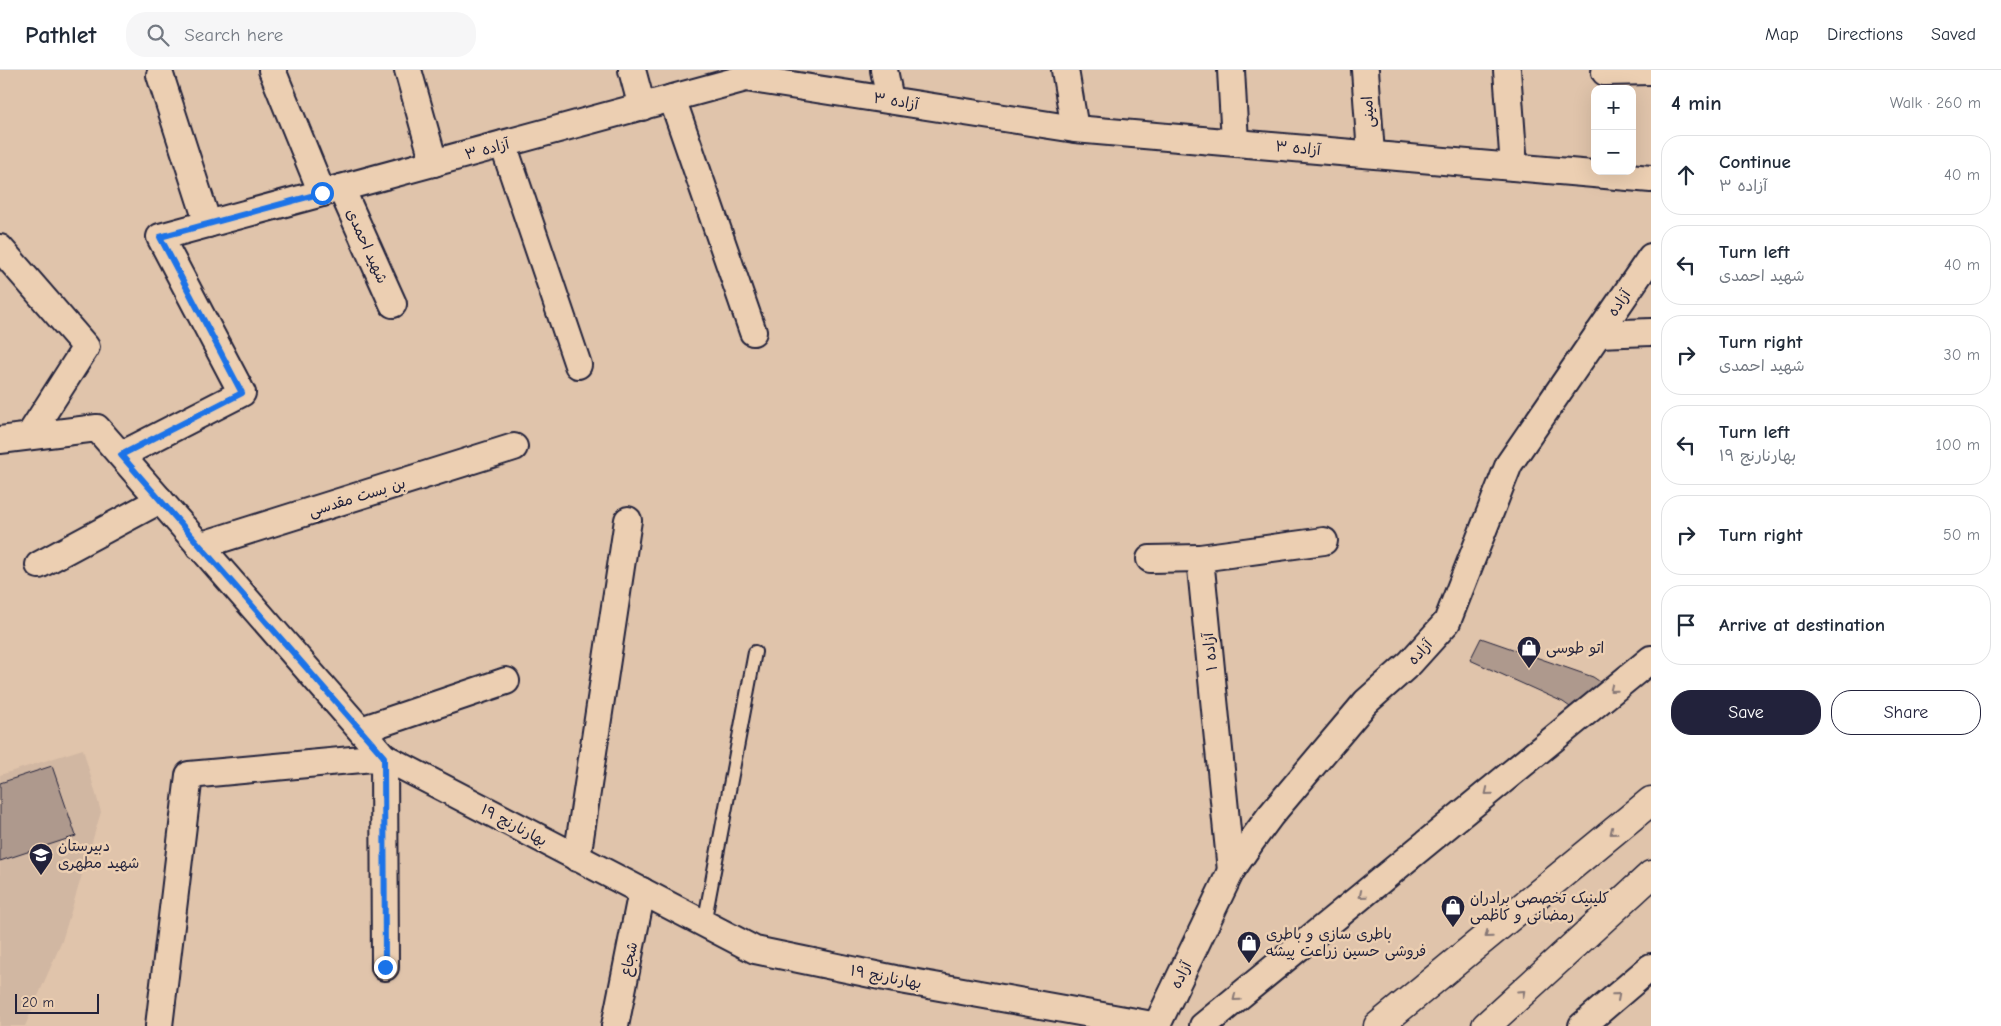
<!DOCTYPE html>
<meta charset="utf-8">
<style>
body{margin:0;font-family:"Comic Neue","Playpen Sans Arabic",sans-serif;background:#f6f6f7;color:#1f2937}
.controls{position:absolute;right:15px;top:15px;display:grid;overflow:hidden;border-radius:10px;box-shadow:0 5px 20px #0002}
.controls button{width:45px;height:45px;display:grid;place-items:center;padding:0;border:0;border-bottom:1px solid #e0e1e3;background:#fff;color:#1f2937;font:25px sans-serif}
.scale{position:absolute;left:15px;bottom:12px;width:84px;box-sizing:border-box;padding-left:5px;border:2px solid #22223b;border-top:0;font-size:14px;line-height:18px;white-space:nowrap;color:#22223b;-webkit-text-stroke:4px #eccfb2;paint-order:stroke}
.stop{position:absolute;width:15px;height:15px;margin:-11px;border:4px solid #1a73e8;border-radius:50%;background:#fff}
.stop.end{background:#1a73e8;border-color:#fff;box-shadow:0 1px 5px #0008}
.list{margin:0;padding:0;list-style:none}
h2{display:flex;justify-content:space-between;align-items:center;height:65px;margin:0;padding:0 20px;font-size:21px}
h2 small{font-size:16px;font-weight:400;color:#747a83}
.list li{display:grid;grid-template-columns:32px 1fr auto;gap:15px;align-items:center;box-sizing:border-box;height:80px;margin:0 10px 10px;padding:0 10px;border:1px solid #e0e1e3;border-radius:20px}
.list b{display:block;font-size:19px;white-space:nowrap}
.list p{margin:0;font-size:16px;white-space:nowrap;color:#747a83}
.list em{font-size:16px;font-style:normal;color:#747a83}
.actions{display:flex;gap:10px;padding:15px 20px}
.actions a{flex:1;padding:11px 0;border:1px solid #22223b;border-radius:20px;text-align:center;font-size:18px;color:#22223b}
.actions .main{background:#22223b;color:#fff}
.icon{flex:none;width:28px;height:28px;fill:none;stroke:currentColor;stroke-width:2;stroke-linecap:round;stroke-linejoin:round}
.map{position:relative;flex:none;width:1651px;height:956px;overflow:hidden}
header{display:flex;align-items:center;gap:30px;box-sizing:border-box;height:70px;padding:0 25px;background:#fff;border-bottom:1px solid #e0e1e3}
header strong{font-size:24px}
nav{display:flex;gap:28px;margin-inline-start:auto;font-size:18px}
.search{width:350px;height:45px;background:#f6f6f7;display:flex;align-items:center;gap:12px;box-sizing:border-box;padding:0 18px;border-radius:20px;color:#747a83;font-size:19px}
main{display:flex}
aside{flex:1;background:#fff}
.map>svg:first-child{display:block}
.built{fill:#d1b7a2}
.building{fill:#ae998d;stroke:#22223b}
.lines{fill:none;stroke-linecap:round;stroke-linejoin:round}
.lane-casing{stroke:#22223b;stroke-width:16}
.street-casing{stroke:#22223b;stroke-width:30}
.highway-casing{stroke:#22223b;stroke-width:31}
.lane{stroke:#eccfb2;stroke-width:12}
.street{stroke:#eccfb2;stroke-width:26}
.highway{stroke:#eccfb2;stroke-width:28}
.oneway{stroke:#877876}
.route{stroke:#1a73e8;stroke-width:6}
.labels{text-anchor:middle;stroke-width:5;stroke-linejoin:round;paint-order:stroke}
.street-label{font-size:15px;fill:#22223b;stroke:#eccfb2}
.poi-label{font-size:15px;fill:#22223b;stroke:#eccfb2;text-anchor:start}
</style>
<header>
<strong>Pathlet</strong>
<div class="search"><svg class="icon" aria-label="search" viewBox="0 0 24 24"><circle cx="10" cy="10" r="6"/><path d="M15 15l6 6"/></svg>Search here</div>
<nav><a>Map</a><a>Directions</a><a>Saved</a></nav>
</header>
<main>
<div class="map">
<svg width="1651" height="956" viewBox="0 0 1651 956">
<rect width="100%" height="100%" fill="#e0c4ab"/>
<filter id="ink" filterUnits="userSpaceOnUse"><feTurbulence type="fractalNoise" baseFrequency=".02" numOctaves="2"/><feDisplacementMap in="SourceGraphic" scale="10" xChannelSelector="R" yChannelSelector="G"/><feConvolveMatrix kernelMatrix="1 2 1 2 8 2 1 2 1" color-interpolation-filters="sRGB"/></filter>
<g filter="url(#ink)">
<polygon class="built" points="83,679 101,742 62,871 25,956 0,956 0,705"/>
<g class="building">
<polygon points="1481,568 1593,607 1611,619 1580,644 1563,632 1470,590"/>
<polygon points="52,696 76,766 0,791 0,713"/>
</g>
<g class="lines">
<defs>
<polyline id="lane" points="704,854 755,582"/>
<g id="street">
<polyline points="272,0 322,123"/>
<polyline points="408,0 434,93"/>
<polyline points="632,0 642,37"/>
<polyline points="884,0 890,30"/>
<polyline points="1065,0 1075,59"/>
<polyline points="1231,0 1235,72"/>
<polyline points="1365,0 1371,84"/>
<polyline points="1507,0 1514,97"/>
<polyline points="1605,2 1651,1"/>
<polyline points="160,5 208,154"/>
<polyline points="672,28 753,262"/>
<polyline points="503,74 578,295"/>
<polyline points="341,118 393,234"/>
<polyline points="0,178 86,277 29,366"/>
<polyline points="1598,264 1651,262"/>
<polyline points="0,370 97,358 384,687 755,880 895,909 1158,956"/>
<polyline points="121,385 242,323 160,167 746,8 1075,59 1651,109"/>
<polyline points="199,476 514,377"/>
<polyline points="1150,489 1200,488"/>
<polyline points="39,495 160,430"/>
<polyline points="361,660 506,611"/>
<polyline points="577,788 628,450"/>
<polyline points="1231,801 1200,488 1324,471"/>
<polyline points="1157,955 1231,801 1253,769 1270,746 1366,632 1410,593 1447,552 1509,394 1651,187"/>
<polyline points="159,956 189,705 384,687 385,897"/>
<polyline points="615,956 642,821"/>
<polyline points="1203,956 1651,589"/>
<polyline points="1582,956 1651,897"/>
</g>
<g id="highway">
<polyline points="1378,956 1651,731"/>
<polyline points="1486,956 1651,805"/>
</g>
</defs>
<use href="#lane" class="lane-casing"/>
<use href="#street" class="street-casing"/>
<use href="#highway" class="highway-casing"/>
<use href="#lane" class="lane"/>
<use href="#street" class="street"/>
<use href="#highway" class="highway"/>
</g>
<defs><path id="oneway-chevron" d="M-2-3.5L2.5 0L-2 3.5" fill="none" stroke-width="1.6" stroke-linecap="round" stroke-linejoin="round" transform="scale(1.25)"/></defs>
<g class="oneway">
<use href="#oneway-chevron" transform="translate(1613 619) rotate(141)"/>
<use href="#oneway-chevron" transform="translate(1488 722) rotate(141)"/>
<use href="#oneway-chevron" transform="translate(1613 762) rotate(141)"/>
<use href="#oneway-chevron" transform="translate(1362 825) rotate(141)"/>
<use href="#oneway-chevron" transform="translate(1488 865) rotate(141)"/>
<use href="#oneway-chevron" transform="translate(1522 923) rotate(-42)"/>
<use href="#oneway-chevron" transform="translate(1617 926) rotate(-41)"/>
<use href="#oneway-chevron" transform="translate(1236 928) rotate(141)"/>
</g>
</g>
<g class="lines" filter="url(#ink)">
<polyline class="route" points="322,123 160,167 242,323 121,385 384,687 385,897"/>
</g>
<defs>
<symbol id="shop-pin" viewBox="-11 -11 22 30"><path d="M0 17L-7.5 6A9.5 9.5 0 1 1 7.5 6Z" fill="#22223b" stroke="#eccfb2"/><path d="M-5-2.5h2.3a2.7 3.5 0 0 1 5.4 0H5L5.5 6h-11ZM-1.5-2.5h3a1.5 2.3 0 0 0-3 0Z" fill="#fff"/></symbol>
<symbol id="school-pin" viewBox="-11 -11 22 30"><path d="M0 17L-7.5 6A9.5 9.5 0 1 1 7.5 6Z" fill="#22223b" stroke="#eccfb2"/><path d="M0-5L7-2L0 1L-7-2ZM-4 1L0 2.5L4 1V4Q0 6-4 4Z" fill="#fff"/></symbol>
</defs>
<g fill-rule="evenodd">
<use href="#shop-pin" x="1515" y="564" width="28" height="38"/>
<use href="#school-pin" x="27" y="771" width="28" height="38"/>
<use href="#shop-pin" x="1439" y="823" width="28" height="38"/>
<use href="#shop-pin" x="1235" y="859" width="28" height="38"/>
</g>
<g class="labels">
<g class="street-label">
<text transform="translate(896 31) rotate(9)" y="5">آزاده ۳</text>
<text transform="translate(1368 42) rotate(-94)" y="5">امینی</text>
<text transform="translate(1298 78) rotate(5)" y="5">آزاده ۳</text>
<text transform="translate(487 79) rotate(-15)" y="5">آزاده ۳</text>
<text transform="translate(367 176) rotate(66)" y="5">شهید احمدی</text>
<text transform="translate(1619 233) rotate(-56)" y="5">آزاده</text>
<text transform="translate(357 427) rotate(-17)" y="5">بن بست مقدسی</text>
<text transform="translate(1210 582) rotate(-96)" y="5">آزاده ۱</text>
<text transform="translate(1420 582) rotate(-48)" y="5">آزاده</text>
<text transform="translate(514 755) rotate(28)" y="5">بهارنارنج ۱۹</text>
<text transform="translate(629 889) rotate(-78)" y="5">شجاع</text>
<text transform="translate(1181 905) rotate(-64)" y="5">آزاده</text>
<text transform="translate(886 907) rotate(11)" y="5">بهارنارنج ۱۹</text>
</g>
<g class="poi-label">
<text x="1546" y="583">اتو طوسی</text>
<text x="58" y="781">دبیرستان<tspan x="58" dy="17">شهید مطهری</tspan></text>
<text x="1470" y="833">کلینیک تخصصی برادران<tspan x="1470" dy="17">رمضانی و کاظمی</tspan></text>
<text x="1266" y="869">باطری سازی و باطری<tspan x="1266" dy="17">فروشی حسین زراعت پیشه</tspan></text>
</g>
</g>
</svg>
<div class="controls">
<button>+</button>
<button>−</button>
</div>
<div class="scale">20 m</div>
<div class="stop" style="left:322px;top:123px"></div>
<div class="stop end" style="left:385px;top:897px"></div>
</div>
<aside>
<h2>4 min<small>Walk · 260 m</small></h2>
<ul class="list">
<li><svg class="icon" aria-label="ahead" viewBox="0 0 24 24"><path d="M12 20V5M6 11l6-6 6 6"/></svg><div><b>Continue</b><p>آزاده ۳</p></div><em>40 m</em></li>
<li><svg class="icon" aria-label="left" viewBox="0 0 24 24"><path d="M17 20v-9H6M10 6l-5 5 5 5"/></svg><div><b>Turn left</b><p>شهید احمدی</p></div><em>40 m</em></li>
<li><svg class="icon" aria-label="right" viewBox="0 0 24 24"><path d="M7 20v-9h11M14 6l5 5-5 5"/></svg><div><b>Turn right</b><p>شهید احمدی</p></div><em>30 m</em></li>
<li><svg class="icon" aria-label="left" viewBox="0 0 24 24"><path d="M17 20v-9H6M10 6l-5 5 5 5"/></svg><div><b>Turn left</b><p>بهارنارنج ۱۹</p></div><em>100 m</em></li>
<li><svg class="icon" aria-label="right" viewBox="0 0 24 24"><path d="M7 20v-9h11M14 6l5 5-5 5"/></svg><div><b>Turn right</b></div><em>50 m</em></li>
<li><svg class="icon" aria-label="arrive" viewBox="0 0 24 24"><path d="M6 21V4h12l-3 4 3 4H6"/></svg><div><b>Arrive at destination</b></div></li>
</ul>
<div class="actions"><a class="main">Save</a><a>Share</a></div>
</aside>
</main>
